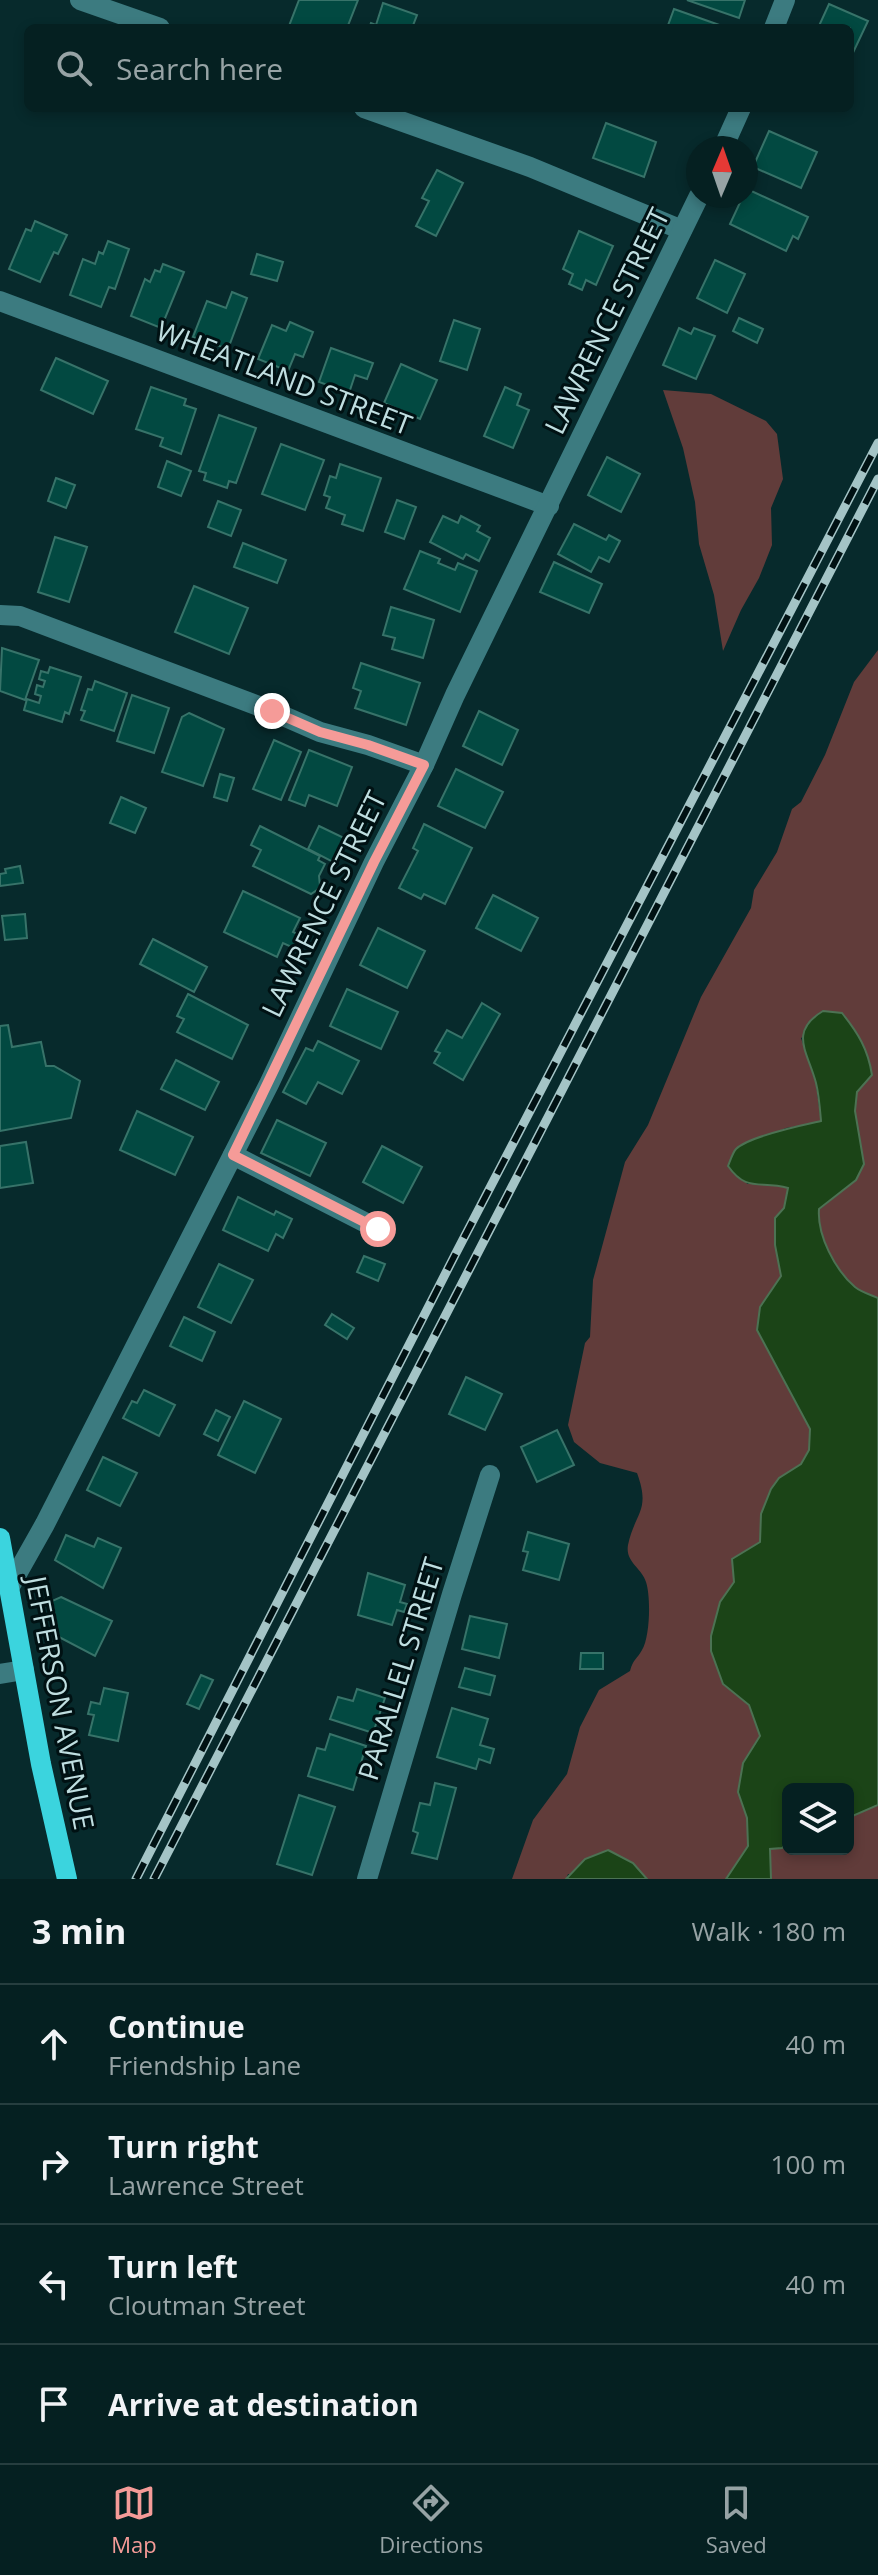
<!DOCTYPE html>
<meta charset="utf-8">
<style>
body{margin:0;font-family:"Open Sans",sans-serif;background:#132d2e;color:#f1f3f6}
.controls{position:absolute;right:24px;bottom:24px;display:grid;overflow:hidden;border-radius:12px;box-shadow:0 4px 12px #0003}
.controls button{width:72px;height:72px;display:grid;place-items:center;padding:0;border:0;border-bottom:2px solid #263e3f;background:#052021;color:#f1f3f6;font:40px sans-serif}
.compass{position:absolute;left:686px;top:136px;width:72px;height:72px;border-radius:50%;background:#052021;box-shadow:0 4px 12px #0003;rotate:2deg}
.stop{position:absolute;width:24px;height:24px;margin:-18px;border:6px solid #f59b98;border-radius:50%;background:#fff}
.stop.end{background:#f59b98;border-color:#fff;box-shadow:0 2px 8px #0008}
.list{margin:0;padding:0;list-style:none}
h2{display:flex;justify-content:space-between;align-items:center;height:104px;margin:0;padding:0 32px;font-size:34px}
h2 small{font-size:26px;font-weight:400;color:#97a3a5}
.list li{display:grid;grid-template-columns:52px 1fr auto;gap:24px;align-items:center;box-sizing:border-box;height:120px;padding:0 32px;border-top:2px solid #263e3f}
.list b{display:block;font-size:30px;white-space:nowrap}
.list p{margin:0;font-size:26px;white-space:nowrap;color:#97a3a5}
.list em{font-size:26px;font-style:normal;color:#97a3a5}
.icon{flex:none;width:44px;height:44px;fill:none;stroke:currentColor;stroke-width:2;stroke-linecap:round;stroke-linejoin:round}
.map{position:relative;flex:none;width:878px;height:1879px;overflow:hidden}
.search{position:absolute;background:#052021;box-shadow:0 4px 12px #0003;left:24px;right:24px;top:24px;height:88px;display:flex;align-items:center;gap:20px;box-sizing:border-box;padding:0 28px;border-radius:12px;color:#97a3a5;font-size:30px}
.sheet{height:584px;background:#052021}
nav{display:flex;justify-content:space-around;align-items:center;box-sizing:border-box;height:112px;border-top:2px solid #263e3f;background:#052021;font-size:22px;color:#97a3a5}
nav a{display:grid;justify-items:center;gap:4px}
nav .on{color:#f59b98}
.map>svg:first-child{display:block}
.green{fill:#613c3a}
.water{fill:#1b4417;stroke:#4c7253;stroke-width:2}
.building{fill:#024941;stroke:#377369;stroke-width:2}
.lines{fill:none;stroke-linecap:round;stroke-linejoin:round}
.minor{stroke:#3c7b80;stroke-width:20}
.major{stroke:#3bd4de;stroke-width:20}
.rail-casing{stroke:#a4c4c6;stroke-width:9}
.rail{stroke:#001113;stroke-width:6;stroke-dasharray:18;stroke-linecap:butt}
.route{stroke:#f59b98;stroke-width:10}
.labels{text-anchor:middle;stroke-width:6;stroke-linejoin:round;paint-order:stroke}
.street-label{font-size:28px;fill:#bfdee0;stroke:#001113}
</style>
<div class="map">
<svg width="878" height="1879" viewBox="0 0 878 1879">
<rect width="100%" height="100%" fill="#072a2c"/>
<g class="green">
<polygon points="663,390 711,394 766,421 777,434 783,479 771,508 772,545 759,578 741,610 723,651 714,595 699,544 695,502 683,448"/>
<path d="M878,650V1298C871,1295 861,1292 855,1287C835,1270 818,1236 819,1210L856,1180L864,1164L855,1111L857,1092L872,1074C868,1049 858,1033 842,1013L801,1038L816,1084L821,1122L786,1128L736,1149L747,1184L770,1183L788,1188L784,1208L775,1219V1245L782,1276L760,1307L757,1330L811,1429L809,1450L801,1464L779,1478L761,1514L760,1542L732,1559L734,1582L720,1602L723,1684L749,1705L760,1736L743,1763L738,1792L747,1818L748,1847L726,1879H647L568,1874L566,1879H512L533,1820L567,1774L580,1727L599,1690L630,1671C633,1659 637,1659 642,1650C650,1637 651,1597 646,1582C642,1568 625,1562 628,1545C635,1512 651,1511 637,1473L600,1463L574,1442L568,1425L585,1343L590,1337L593,1280L625,1162L648,1125L701,997L751,908L754,890L777,852L792,809L801,802L825,755L854,682Z"/>
<polygon points="878,1805 878,1879 771,1879 770,1849 782,1848 788,1843 788,1849 848,1849 848,1818"/>
</g>
<g class="water">
<path d="M823,1011L842,1013C858,1033 868,1049 872,1075L857,1092L855,1111L864,1164L856,1180L819,1209C817,1235 835,1270 855,1287C861,1292 871,1295 878,1298V1805L848,1818V1789H788V1843L782,1848L770,1849L771,1879H726L748,1846L747,1818L738,1792L743,1763L760,1736L749,1705L723,1684L711,1651V1636L720,1602L734,1582L732,1559L760,1542L761,1514L771,1489L779,1478L801,1464L809,1450L810,1429L757,1330L760,1307L781,1276L775,1245V1218L784,1208L788,1188C760,1180 747,1193 728,1166C730,1161 733,1152 736,1149C749,1136 803,1125 821,1121C820,1109 819,1095 816,1083C808,1052 788,1032 823,1011Z"/>
<polygon points="608,1850 633,1863 647,1879 566,1879 585,1859"/>
</g>
<g class="building">
<polygon points="299,0 358,0 347,28 294,28 289,26"/>
<polygon points="687,0 745,0 739,18"/>
<polygon points="383,3 417,15 412,28 369,28 371,23 376,25"/>
<polygon points="829,4 868,21 850,59 850,28 818,28"/>
<polygon points="674,9 725,27 724,28 667,28"/>
<polygon points="606,123 656,142 644,177 593,158"/>
<polygon points="769,131 817,152 801,188 753,167"/>
<polygon points="437,170 463,183 436,236 416,226 429,201 422,198"/>
<polygon points="747,189 808,217 798,239 793,236 786,251 730,224 743,196 746,196"/>
<polygon points="35,221 67,235 58,254 54,252 40,282 9,269 26,229 31,231"/>
<polygon points="579,231 613,246 596,285 586,280 582,290 569,284 573,274 563,269"/>
<polygon points="108,241 129,249 115,289 109,287 101,307 70,295 83,259 95,264 99,252 103,254"/>
<polygon points="257,254 283,262 277,281 251,274"/>
<polygon points="715,260 745,274 727,313 697,298"/>
<polygon points="163,264 184,272 161,328 131,316 145,279 150,282 155,270 160,272"/>
<polygon points="232,292 247,298 228,349 193,337 207,301 226,308"/>
<polygon points="739,318 763,329 757,343 733,331"/>
<polygon points="454,320 480,329 467,370 440,361"/>
<polygon points="290,322 313,332 303,357 295,354 288,371 258,359 272,325 286,331"/>
<polygon points="679,328 691,334 694,328 715,336 696,379 663,365"/>
<polygon points="331,348 373,363 367,379 355,375 349,393 319,382"/>
<polygon points="56,358 108,381 93,414 41,390"/>
<polygon points="401,364 437,380 420,419 384,403"/>
<polygon points="151,387 186,399 184,405 196,409 181,454 160,446 163,438 136,429"/>
<polygon points="505,387 521,394 517,405 529,410 513,448 484,436"/>
<polygon points="219,415 256,428 236,483 229,481 227,488 204,480 206,473 199,471"/>
<polygon points="281,444 324,460 305,510 262,494"/>
<polygon points="607,457 640,474 621,512 588,495"/>
<polygon points="167,461 191,471 181,496 158,487"/>
<polygon points="340,464 381,478 363,531 342,524 345,515 326,508 330,497 324,495 330,476 336,478"/>
<polygon points="56,478 75,485 66,508 48,501"/>
<polygon points="397,500 416,507 404,539 385,532"/>
<polygon points="218,501 241,510 231,536 208,527"/>
<polygon points="443,516 458,523 461,516 480,526 477,531 490,538 479,561 466,554 463,559 430,542"/>
<polygon points="574,524 606,540 609,535 620,541 609,562 599,557 591,572 558,554"/>
<polygon points="55,537 87,547 69,602 38,592"/>
<polygon points="243,543 286,560 277,583 234,567"/>
<polygon points="420,551 440,559 438,563 455,570 458,563 477,571 460,612 404,589"/>
<polygon points="554,562 602,584 589,613 540,592"/>
<polygon points="194,586 248,608 229,654 175,632"/>
<polygon points="391,607 434,620 423,658 392,649 395,638 383,635"/>
<polygon points="2,648 39,660 25,700 0,691"/>
<polygon points="361,663 420,683 406,725 355,708 361,691 353,688"/>
<polygon points="50,667 81,677 69,714 65,712 62,722 24,710 27,699 39,703 41,696 35,694 37,685 43,687 45,681 39,679 41,671 48,673"/>
<polygon points="95,681 127,693 114,731 81,720 85,711 81,710 88,689 92,690"/>
<polygon points="132,695 169,708 154,753 117,741"/>
<polygon points="479,711 518,730 502,765 463,746"/>
<polygon points="189,713 224,729 203,786 162,772 182,717"/>
<polygon points="274,740 301,752 281,800 253,789"/>
<polygon points="309,750 352,767 337,806 309,795 305,806 289,800"/>
<polygon points="456,769 503,792 485,828 438,806"/>
<polygon points="220,774 234,778 227,801 214,797"/>
<polygon points="121,797 146,808 135,833 110,823"/>
<polygon points="424,824 472,848 445,904 424,894 421,899 399,888 418,851 413,848"/>
<polygon points="260,826 320,856 318,860 325,864 319,876 320,886 317,890 311,894 253,866 261,850 251,845"/>
<polygon points="319,826 344,838 333,862 308,849"/>
<polygon points="20,866 23,883 0,886 0,874 6,873 5,869"/>
<polygon points="243,891 300,918 293,932 302,936 296,949 283,943 277,957 224,932"/>
<polygon points="493,895 538,918 521,951 476,928"/>
<polygon points="25,914 27,938 5,940 2,916"/>
<polygon points="378,928 425,951 407,988 360,965"/>
<polygon points="153,939 207,967 194,992 140,964"/>
<polygon points="347,989 398,1012 381,1049 330,1026"/>
<polygon points="188,994 248,1025 232,1059 177,1032 184,1019 177,1016"/>
<polygon points="482,1003 500,1014 463,1080 434,1063 440,1053 435,1051 447,1030 462,1038"/>
<polygon points="8,1025 12,1047 41,1042 46,1066 54,1066 80,1081 71,1118 0,1131 0,1026"/>
<polygon points="318,1041 359,1061 342,1094 318,1082 306,1104 283,1092 306,1048 313,1051"/>
<polygon points="176,1060 219,1082 205,1110 161,1089"/>
<polygon points="137,1111 193,1137 175,1175 120,1150"/>
<polygon points="277,1120 326,1143 310,1176 261,1153"/>
<polygon points="26,1142 33,1183 0,1188 0,1146"/>
<polygon points="382,1146 422,1167 403,1203 363,1182"/>
<polygon points="238,1197 274,1215 276,1211 292,1219 283,1238 276,1234 268,1251 223,1230"/>
<polygon points="364,1256 385,1264 378,1281 357,1272"/>
<polygon points="219,1264 253,1280 231,1323 198,1307"/>
<polygon points="332,1314 354,1328 347,1339 325,1325"/>
<polygon points="184,1317 215,1332 202,1361 170,1346"/>
<polygon points="466,1377 502,1394 485,1430 449,1414"/>
<polygon points="144,1390 175,1405 159,1436 123,1418 132,1401 137,1403"/>
<polygon points="244,1401 281,1419 255,1473 218,1455"/>
<polygon points="216,1410 230,1417 218,1441 204,1434"/>
<polygon points="557,1430 574,1465 537,1482 521,1447"/>
<polygon points="103,1457 137,1473 120,1506 87,1490"/>
<polygon points="528,1532 569,1544 559,1580 523,1570 528,1552 523,1551"/>
<polygon points="66,1535 94,1547 98,1538 121,1548 103,1588 55,1560"/>
<polygon points="368,1573 405,1585 400,1602 407,1604 404,1612 397,1610 392,1625 358,1615"/>
<polygon points="61,1597 112,1621 95,1656 59,1637 52,1601"/>
<polygon points="470,1616 507,1624 499,1658 462,1649"/>
<polygon points="581,1653 603,1653 603,1669 580,1669"/>
<polygon points="465,1668 495,1676 490,1695 459,1687"/>
<polygon points="201,1675 213,1680 199,1709 187,1704"/>
<polygon points="104,1688 128,1693 118,1741 89,1735 94,1715 88,1714 91,1702 100,1704"/>
<polygon points="357,1689 385,1698 373,1733 330,1719 338,1697 353,1701"/>
<polygon points="452,1708 488,1719 480,1745 494,1749 490,1763 479,1759 476,1769 437,1757"/>
<polygon points="330,1734 366,1746 353,1790 308,1776 317,1748 325,1750"/>
<polygon points="435,1783 456,1788 437,1859 412,1853 418,1833 413,1831 420,1803 430,1805"/>
<polygon points="299,1795 335,1807 312,1875 277,1864"/>
</g>
<g class="lines">
<g class="minor">
<polyline points="80,0 160,28"/>
<polyline points="774,28 785,0"/>
<polyline points="364,108 530,167 682,230"/>
<polyline points="723,148 741,108"/>
<polyline points="0,301 549,506"/>
<polyline points="0,615 20,616 272,711 320,732 368,745 424,765"/>
<polyline points="233,1155 378,1229"/>
<polyline points="9,1588 45,1524 269,1084 374,862 424,765 455,695 699,196"/>
<polyline points="0,1674 24,1670"/>
<polyline points="367,1879 452,1594 490,1475"/>
</g>
<polyline class="major" points="0,1538 41,1764 67,1879"/>
<defs>
<g id="rail">
<polyline points="136,1879 456,1253 878,443"/>
<polyline points="154,1879 878,479"/>
</g>
</defs>
<use href="#rail" class="rail-casing"/>
<use href="#rail" class="rail"/>
</g>
<g class="lines">
<polyline class="route" points="272,711 320,732 368,745 424,765 374,862 233,1155 378,1229"/>
</g>
<g class="labels">
<g class="street-label">
<text transform="translate(607 321) rotate(-64)" y="10">LAWRENCE STREET</text>
<text transform="translate(284 378) rotate(21)" y="10">WHEATLAND STREET</text>
<text transform="translate(324 904) rotate(-64)" y="10">LAWRENCE STREET</text>
<text transform="translate(401 1669) rotate(-73)" y="10">PARALLEL STREET</text>
<text transform="translate(60 1703) rotate(79)" y="10">JEFFERSON AVENUE</text>
</g>
</g>
</svg>
<div class="controls">
<button><svg class="icon" aria-label="layers" viewBox="0 0 24 24"><path d="M12 4l9 5-9 5-9-5zM3 14l9 5 9-5"/></svg></button>
</div>
<svg class="compass" viewBox="-18 -18 36 36"><path d="M0-13l5 13h-10z" fill="#e53935"/><path d="M0 13l5-13h-10z" fill="#97a3a5"/></svg>
<div class="stop" style="left:378px;top:1229px"></div>
<div class="stop end" style="left:272px;top:711px"></div>
<div class="search"><svg class="icon" aria-label="search" viewBox="0 0 24 24"><circle cx="10" cy="10" r="6"/><path d="M15 15l6 6"/></svg>Search here</div>
</div>
<section class="sheet">
<h2>3 min<small>Walk · 180 m</small></h2>
<ul class="list">
<li><svg class="icon" aria-label="ahead" viewBox="0 0 24 24"><path d="M12 20V5M6 11l6-6 6 6"/></svg><div><b>Continue</b><p>Friendship Lane</p></div><em>40 m</em></li>
<li><svg class="icon" aria-label="right" viewBox="0 0 24 24"><path d="M7 20v-9h11M14 6l5 5-5 5"/></svg><div><b>Turn right</b><p>Lawrence Street</p></div><em>100 m</em></li>
<li><svg class="icon" aria-label="left" viewBox="0 0 24 24"><path d="M17 20v-9H6M10 6l-5 5 5 5"/></svg><div><b>Turn left</b><p>Cloutman Street</p></div><em>40 m</em></li>
<li><svg class="icon" aria-label="arrive" viewBox="0 0 24 24"><path d="M6 21V4h12l-3 4 3 4H6"/></svg><div><b>Arrive at destination</b></div></li>
</ul>
</section>
<nav>
<a class="on"><svg class="icon" aria-label="map" viewBox="0 0 24 24"><path d="M3 6l6-2 6 2 6-2v14l-6 2-6-2-6 2zM9 4v14M15 6v14"/></svg>Map</a>
<a><svg class="icon" aria-label="directions" viewBox="0 0 24 24"><path d="M12 3l9 9-9 9-9-9zM9 14v-3h6M13 9l2 2-2 2"/></svg>Directions</a>
<a><svg class="icon" aria-label="saved" viewBox="0 0 24 24"><path d="M7 4h10v16l-5-4-5 4z"/></svg>Saved</a>
</nav>
